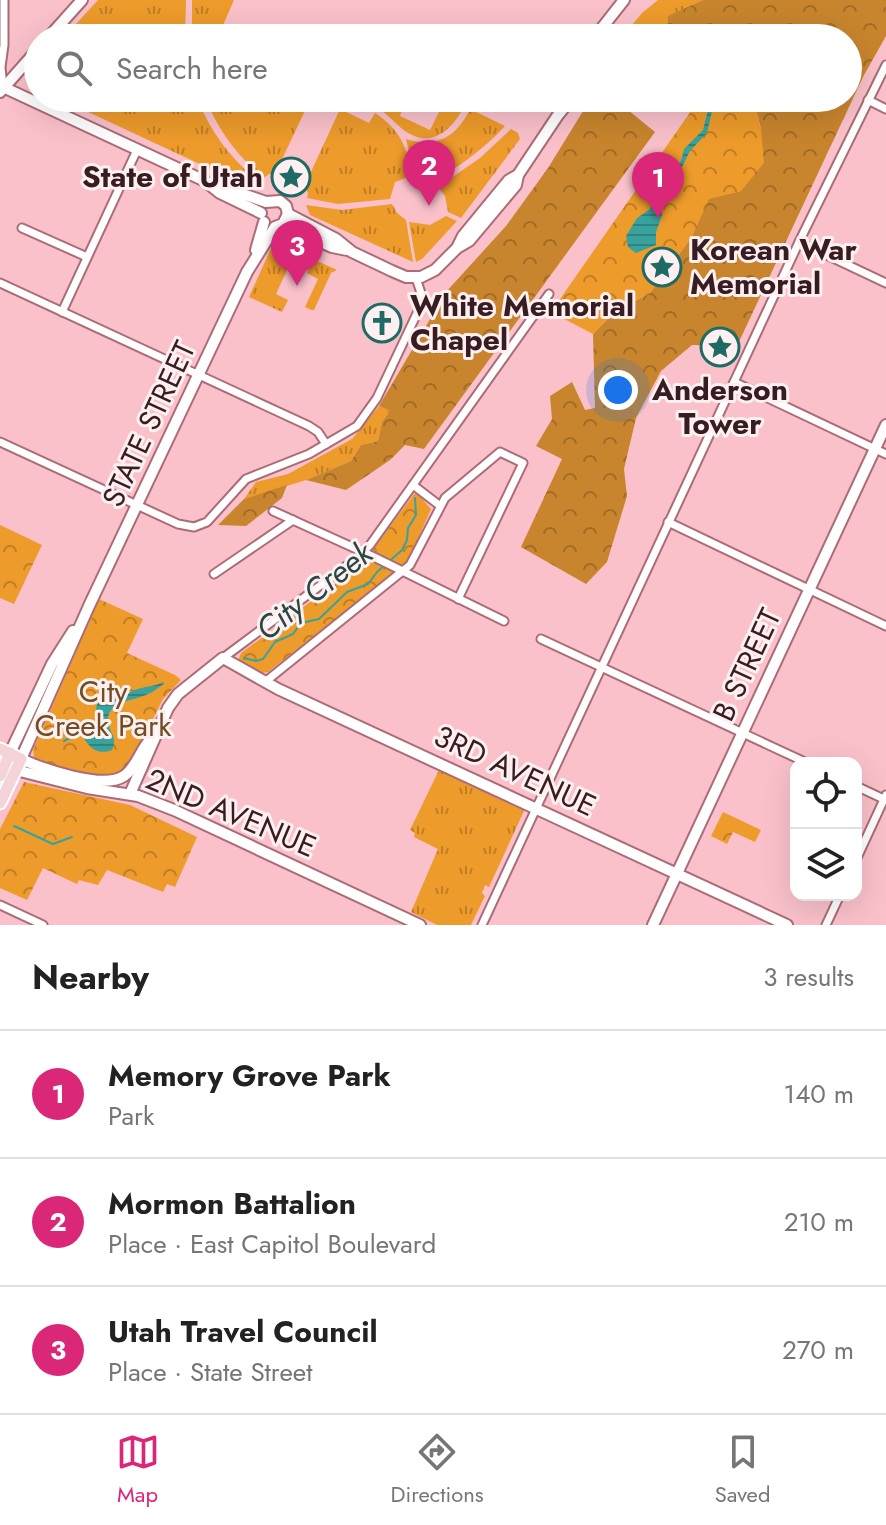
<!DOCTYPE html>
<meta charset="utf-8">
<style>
body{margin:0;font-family:Jost,sans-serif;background:#f2f2f2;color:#222}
.controls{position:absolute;right:24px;bottom:24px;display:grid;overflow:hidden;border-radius:16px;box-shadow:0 8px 32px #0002}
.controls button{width:72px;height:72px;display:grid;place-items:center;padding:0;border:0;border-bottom:2px solid #e0e0e0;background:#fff;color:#222;font:40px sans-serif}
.you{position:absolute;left:618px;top:390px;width:28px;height:28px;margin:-20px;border:6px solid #fff;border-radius:50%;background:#1a73e8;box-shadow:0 0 0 12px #1a73e833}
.badge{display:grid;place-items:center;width:52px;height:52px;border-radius:50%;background:#db2777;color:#fff;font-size:26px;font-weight:700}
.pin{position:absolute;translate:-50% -66px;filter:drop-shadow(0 2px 4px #0008)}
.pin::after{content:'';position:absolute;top:42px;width:28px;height:24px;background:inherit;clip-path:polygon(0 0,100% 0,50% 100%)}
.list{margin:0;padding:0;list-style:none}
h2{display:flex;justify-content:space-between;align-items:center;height:104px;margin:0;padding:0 32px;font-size:34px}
h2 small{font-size:26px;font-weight:400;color:#767676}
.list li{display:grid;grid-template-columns:52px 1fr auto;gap:24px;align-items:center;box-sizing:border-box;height:128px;padding:0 32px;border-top:2px solid #e0e0e0}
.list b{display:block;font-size:30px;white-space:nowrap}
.list p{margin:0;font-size:26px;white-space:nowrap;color:#767676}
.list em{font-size:26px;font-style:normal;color:#767676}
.icon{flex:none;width:44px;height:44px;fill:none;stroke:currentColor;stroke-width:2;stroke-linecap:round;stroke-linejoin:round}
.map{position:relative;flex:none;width:886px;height:925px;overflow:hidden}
.search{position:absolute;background:#fff;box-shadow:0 8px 32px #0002;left:24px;right:24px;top:24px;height:88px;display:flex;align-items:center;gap:20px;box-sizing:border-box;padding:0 28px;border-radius:44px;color:#767676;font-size:30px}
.sheet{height:488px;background:#fff}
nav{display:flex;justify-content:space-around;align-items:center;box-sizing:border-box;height:112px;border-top:2px solid #e0e0e0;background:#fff;font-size:22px;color:#767676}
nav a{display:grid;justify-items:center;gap:4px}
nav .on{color:#db2777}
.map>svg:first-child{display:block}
.grass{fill:url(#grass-tufts)}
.forest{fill:url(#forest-crowns)}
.park{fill:url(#park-crowns)}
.water{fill:url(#water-rules)}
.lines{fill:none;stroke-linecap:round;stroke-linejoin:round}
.stream{stroke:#37a39c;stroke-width:2}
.street-casing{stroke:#ab6c77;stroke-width:11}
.secondary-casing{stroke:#ab6c77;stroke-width:14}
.primary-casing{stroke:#fff;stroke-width:15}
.street{stroke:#fff;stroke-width:7}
.secondary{stroke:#fff;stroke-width:10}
.primary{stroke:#f5d4d9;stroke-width:11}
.labels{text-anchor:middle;stroke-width:6;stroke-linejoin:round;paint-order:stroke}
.poi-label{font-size:30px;font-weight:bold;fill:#371d22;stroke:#feeff1;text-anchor:start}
.street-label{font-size:30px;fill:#371d22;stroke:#feeff1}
.park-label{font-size:30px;fill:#714d21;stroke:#feeff1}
.water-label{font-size:32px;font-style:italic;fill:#274745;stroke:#feeff1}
</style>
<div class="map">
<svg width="886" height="925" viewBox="0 0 886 925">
<defs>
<pattern id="grass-tufts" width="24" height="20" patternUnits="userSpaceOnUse" patternTransform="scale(2)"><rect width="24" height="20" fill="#ed9b2b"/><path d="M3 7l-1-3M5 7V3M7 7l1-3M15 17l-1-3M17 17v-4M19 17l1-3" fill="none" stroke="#c17e24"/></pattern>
<pattern id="forest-crowns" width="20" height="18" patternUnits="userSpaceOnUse" patternTransform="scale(2)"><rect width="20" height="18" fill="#c8852d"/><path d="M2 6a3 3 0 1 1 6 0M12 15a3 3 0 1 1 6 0" fill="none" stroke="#a36c26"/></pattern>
<pattern id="park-crowns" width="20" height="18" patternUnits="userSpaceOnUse" patternTransform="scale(2)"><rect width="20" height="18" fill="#ed9b2b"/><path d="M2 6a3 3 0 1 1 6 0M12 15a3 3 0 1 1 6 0" fill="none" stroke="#c17e24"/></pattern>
<pattern id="water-rules" width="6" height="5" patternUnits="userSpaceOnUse" patternTransform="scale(2)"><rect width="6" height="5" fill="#37a39c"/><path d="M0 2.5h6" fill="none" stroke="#2f847f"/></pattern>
</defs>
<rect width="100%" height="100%" fill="#fac1ca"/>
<g class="grass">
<polygon points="98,0 186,0 185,38 63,38"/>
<polygon points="192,0 234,0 224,23 223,38 192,38"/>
<polygon points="658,0 703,0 669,16 667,38 621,38 642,13"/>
<path d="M58,98H197C211,133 231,159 260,183L249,187Z"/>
<path d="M205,98H311L275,174H269L264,178C236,155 219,131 205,98Z"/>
<path d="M381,100L402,110L400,116L430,130L443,104L447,105L451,101L464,106C454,128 433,148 408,133C397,126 389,115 378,108Z"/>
<path d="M340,109L369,123L375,113C398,128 409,147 411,176L395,182L390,199L338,204L307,198L308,193L304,187Z"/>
<path d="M470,109L505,126C484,149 459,167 432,182L415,176L406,139C436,148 456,138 470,109Z"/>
<polygon points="511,129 518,133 520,139 461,218 448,212 445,196 438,187 480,158"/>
<polygon points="392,204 397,213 406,220 413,262 310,215 306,205 342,210"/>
<polygon points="446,216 457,221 422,259 416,262 409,222 430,225"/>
<polygon points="280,243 307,255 300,270 289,266 276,294 288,300 282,312 249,297 272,246"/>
<polygon points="313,259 337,270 331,273 314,310 311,310 305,307 318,279 307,273"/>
<polygon points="379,406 390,411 382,422 378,441 361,445 351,461 306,480 244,499 256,482 288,474 352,439"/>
<polygon points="439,770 523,808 524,811 489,887 485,885 482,893 485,896 471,925 437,925 411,912 438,849 414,837 415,833 410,830"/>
</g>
<g class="forest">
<polygon points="703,0 886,0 886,36 864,75 737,346 692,345 661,371 636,418 624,469 627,496 607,562 586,584 521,547 562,459 536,446 552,419 550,396 572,382 585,410 595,408 593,334 616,310 649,294 691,238 709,198 741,191 761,129 753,98 848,98 848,38 667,38 668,16"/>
<polygon points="588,103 628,110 655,132 424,449 405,445 390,460 346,490 306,480 351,461 361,445 378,441 382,422 390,411 379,406 446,292 506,226 548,168"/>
<polygon points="287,485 282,498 246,526 218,525 244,499"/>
</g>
<g class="park">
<polygon points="700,98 753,98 761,129 764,163 741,191 709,199 691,238 649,294 616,310 593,334 551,312"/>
<polygon points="414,494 418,494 431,509 409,559 383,583 268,672 262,673 238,661 241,653 363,563"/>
<polygon points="0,525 42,545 14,604 0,598"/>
<path d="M99,599L143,619L127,653L175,675L181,680L163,699L129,767C107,787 68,769 43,763L34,757L33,750Z"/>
<polygon points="24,782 130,805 197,837 175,887 167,884 163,892 107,870 98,885 79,880 77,884 43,868 27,900 0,888 0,829"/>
<polygon points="723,812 761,830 755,842 733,832 727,844 711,836"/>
</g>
<g class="water">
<polygon points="711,98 715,98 707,133 690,151 681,169 663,192 662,216 656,232 656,245 636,253 628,247 626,236 637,218 650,209 658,188 681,161 684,149 703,130"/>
<path d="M163,682L164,684C158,687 154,692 148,694C135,701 102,701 109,726C112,736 117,740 112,750C94,757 86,743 78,728L92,729L103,724L105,719L96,709L98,701L105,698L123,699C134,685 149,689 163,682Z"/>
</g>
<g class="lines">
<g class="stream">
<polyline points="244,658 256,661 263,659 275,642 293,634 301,623 319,619 347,592 368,584 377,572 402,550 407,540 408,528 416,515 415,498"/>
<polyline points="64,741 81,732"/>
<polyline points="14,826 53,844 72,837"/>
</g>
<defs>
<g id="street">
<polyline points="3,87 1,67 4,45 4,0"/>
<polyline points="868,100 886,109"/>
<polyline points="22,228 87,257"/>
<polyline points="799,242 886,283"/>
<polyline points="0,283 309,426 318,432 326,444"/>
<polyline points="62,312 137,150"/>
<polyline points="734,382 886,454"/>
<polyline points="0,442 178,524 194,527 207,522 246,479 309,454 357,426 377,398 420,307 422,296 416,278"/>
<polyline points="413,485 439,505"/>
<polyline points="273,511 374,557 504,621"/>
<polyline points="668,522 886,626"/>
<polyline points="214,574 293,520"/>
<polyline points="541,639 807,763"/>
<polyline points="223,658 357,558 370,545 549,294"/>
<polyline points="265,682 410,565 445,498 500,452 523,463 458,599"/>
<polyline points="856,786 886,800"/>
<polyline points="856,860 886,795"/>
<polyline points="0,905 43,925"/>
<polyline points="482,925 799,242 886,65"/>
<polyline points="826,925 840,895"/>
</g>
<g id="secondary">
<polyline points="48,38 82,0"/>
<polyline points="594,38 624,0"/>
<polyline points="3,87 205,181 220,193 261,213"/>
<polyline points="0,92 38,49"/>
<polyline points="211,183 266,202 280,201 286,206 288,214"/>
<polyline points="288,214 336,239 352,252 392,271 406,277 421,277 435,270 457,248 469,241 516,185 518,175 558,115 572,98"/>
<polyline points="282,225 332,247 347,250"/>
<polyline points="458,246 463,236 509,180 518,175"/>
<polyline points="256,250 264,222"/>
<path d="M149,741C140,751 136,768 124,776C103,790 43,769 21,759L89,606L247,272L275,227L283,224L288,214"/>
<polyline points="10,753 52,664 73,631"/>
<polyline points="16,770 87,788 138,796 174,810 420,925"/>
<polyline points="130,794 168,708 178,694 223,658 278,689 787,925"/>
<polyline points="653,925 886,425"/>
</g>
<g id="primary">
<polyline points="0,749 21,759 0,803"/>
<polyline points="0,776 10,753"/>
</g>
</defs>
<use href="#street" class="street-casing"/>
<use href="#secondary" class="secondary-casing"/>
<use href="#primary" class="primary-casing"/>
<use href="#street" class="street"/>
<use href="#secondary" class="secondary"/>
<use href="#primary" class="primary"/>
</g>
<defs>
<symbol id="sight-ring" viewBox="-11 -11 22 22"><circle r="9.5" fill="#feeff1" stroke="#1e6a65" stroke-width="1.5"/><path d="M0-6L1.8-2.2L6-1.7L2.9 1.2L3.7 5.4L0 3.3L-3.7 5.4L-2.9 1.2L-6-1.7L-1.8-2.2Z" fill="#1e6a65"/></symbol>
<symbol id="church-ring" viewBox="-11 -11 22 22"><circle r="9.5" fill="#feeff1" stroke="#1e6a65" stroke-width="1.5"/><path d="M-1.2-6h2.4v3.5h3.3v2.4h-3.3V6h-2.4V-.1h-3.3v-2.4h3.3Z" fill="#1e6a65"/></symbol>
</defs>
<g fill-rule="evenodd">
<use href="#sight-ring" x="269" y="155" width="44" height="44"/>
<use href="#sight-ring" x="640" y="245" width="44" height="44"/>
<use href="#church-ring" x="360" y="301" width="44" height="44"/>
<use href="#sight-ring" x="698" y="325" width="44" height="44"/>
</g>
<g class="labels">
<g class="poi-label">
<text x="263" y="187" text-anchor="end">State of Utah</text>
<text x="690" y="260">Korean War<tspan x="690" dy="34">Memorial</tspan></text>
<text x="410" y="316">White Memorial<tspan x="410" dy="34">Chapel</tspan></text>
<text x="720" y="400" text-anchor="middle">Anderson<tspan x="720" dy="34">Tower</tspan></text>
</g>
<g class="street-label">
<text transform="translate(149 424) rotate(-65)" y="10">STATE STREET</text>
<text transform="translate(747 665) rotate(-65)" y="10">B STREET</text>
<text transform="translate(515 771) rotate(25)" y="10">3RD AVENUE</text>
<text transform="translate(231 813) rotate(23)" y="10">2ND AVENUE</text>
</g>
<g class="park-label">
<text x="103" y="702">City<tspan x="103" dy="34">Creek Park</tspan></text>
</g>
<g class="water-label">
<text transform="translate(314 591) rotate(-38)" y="11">City Creek</text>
</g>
</g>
</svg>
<div class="controls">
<button><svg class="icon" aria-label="locate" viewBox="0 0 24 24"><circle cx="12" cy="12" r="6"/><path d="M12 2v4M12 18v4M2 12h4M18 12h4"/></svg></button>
<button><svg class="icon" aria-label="layers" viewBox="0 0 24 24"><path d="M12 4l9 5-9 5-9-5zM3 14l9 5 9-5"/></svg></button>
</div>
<div class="you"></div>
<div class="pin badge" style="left:658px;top:218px">1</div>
<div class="pin badge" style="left:429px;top:206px">2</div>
<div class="pin badge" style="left:297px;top:286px">3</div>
<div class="search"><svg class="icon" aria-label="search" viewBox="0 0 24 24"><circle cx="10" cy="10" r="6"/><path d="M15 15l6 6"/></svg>Search here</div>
</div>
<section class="sheet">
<h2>Nearby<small>3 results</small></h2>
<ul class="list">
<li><span class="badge">1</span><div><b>Memory Grove Park</b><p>Park</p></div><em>140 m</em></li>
<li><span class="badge">2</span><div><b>Mormon Battalion</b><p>Place · East Capitol Boulevard</p></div><em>210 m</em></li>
<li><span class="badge">3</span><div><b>Utah Travel Council</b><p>Place · State Street</p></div><em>270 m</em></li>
</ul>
</section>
<nav>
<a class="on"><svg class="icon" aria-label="map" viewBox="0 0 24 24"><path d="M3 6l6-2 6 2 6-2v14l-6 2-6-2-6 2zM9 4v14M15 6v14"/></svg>Map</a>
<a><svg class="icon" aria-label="directions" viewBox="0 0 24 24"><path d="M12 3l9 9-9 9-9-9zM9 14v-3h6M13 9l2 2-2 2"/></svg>Directions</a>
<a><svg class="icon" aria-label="saved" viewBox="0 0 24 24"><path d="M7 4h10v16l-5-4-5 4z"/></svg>Saved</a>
</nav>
